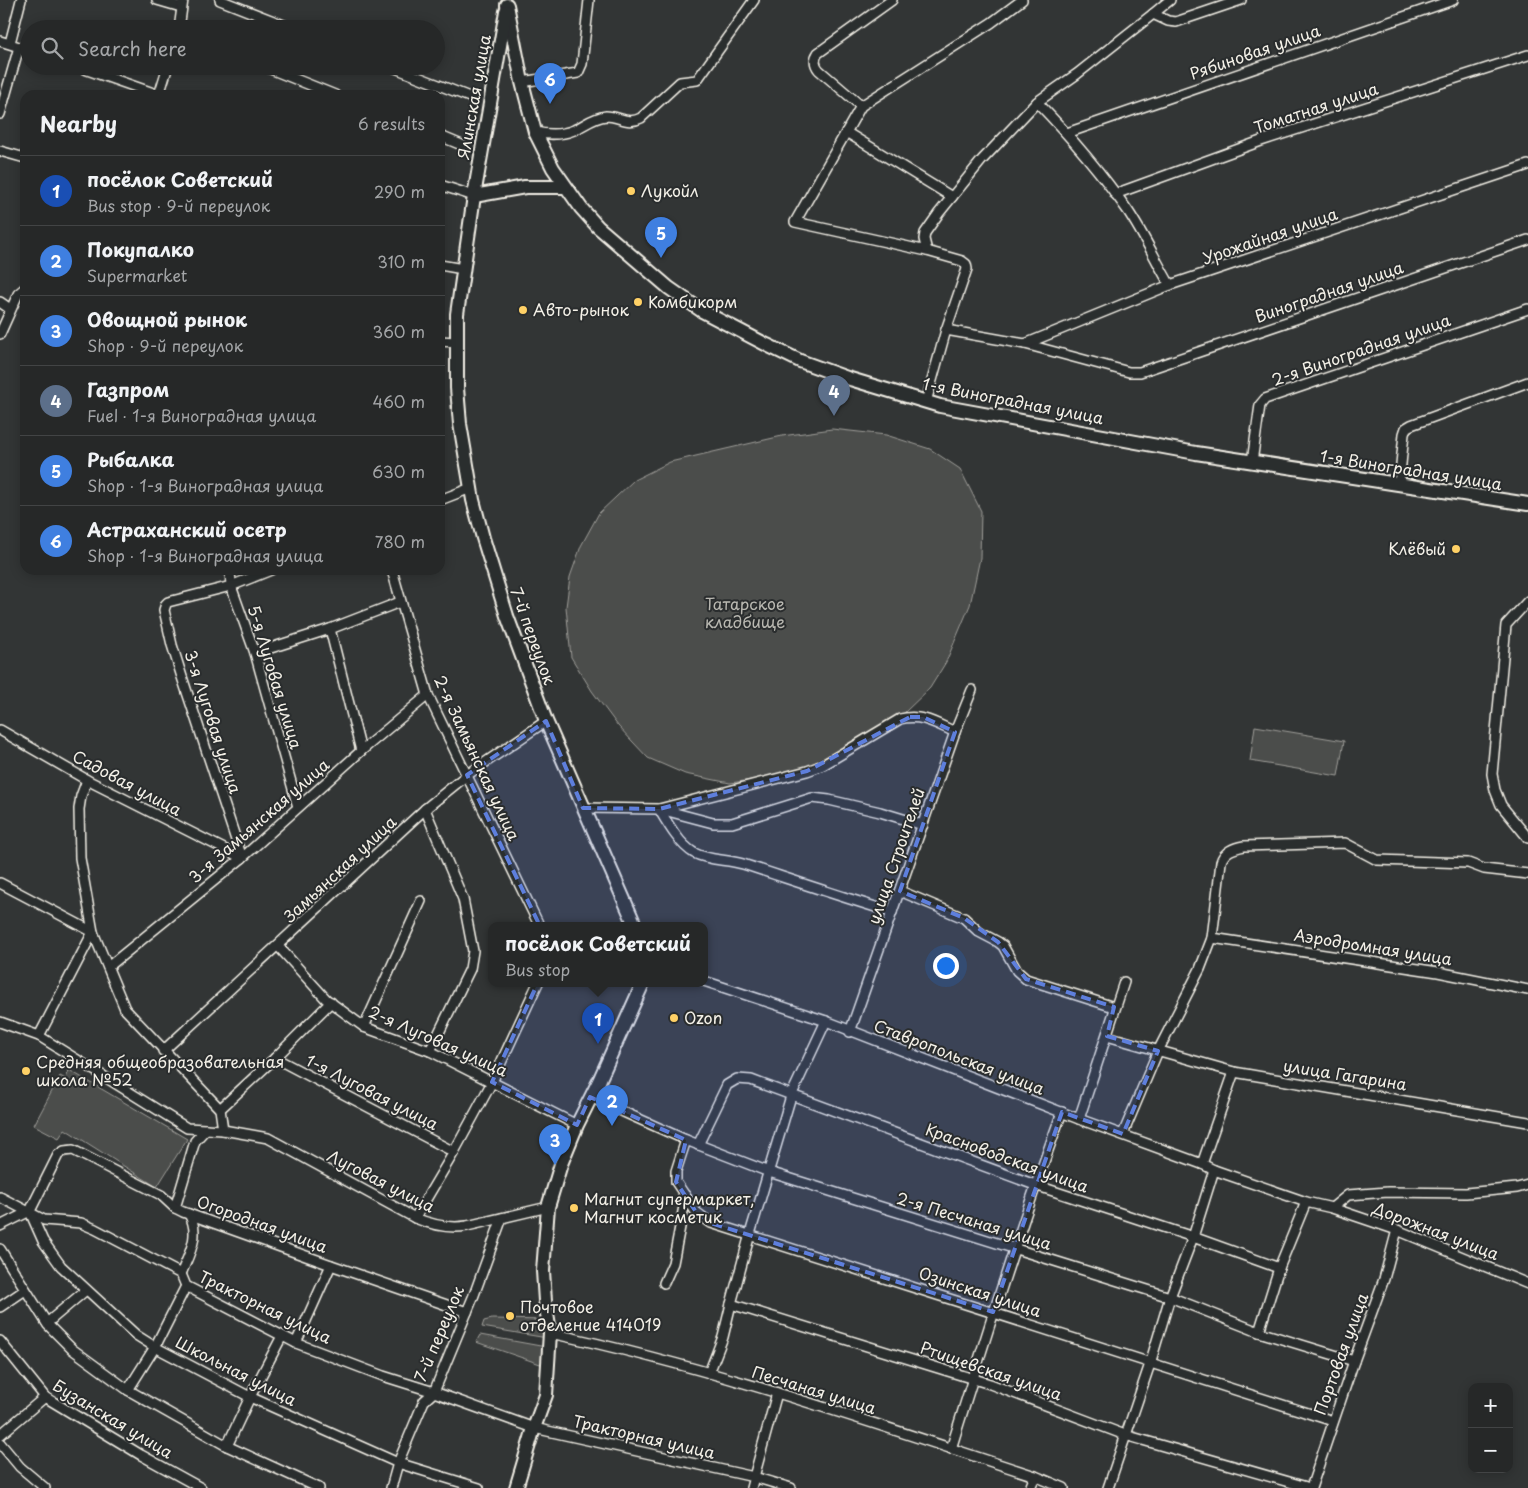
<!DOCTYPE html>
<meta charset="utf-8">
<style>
body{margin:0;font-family:"Playpen Sans",sans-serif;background:#323434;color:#f1f3f6}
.controls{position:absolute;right:15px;bottom:15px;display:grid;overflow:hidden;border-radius:10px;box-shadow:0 2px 12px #0003}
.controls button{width:45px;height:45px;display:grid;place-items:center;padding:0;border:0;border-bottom:1px solid #424445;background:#262828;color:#f1f3f6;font:25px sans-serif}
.you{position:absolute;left:945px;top:965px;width:18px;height:18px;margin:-12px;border:4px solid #fff;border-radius:50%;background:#1a73e8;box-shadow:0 0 0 8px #1a73e833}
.badge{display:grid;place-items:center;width:32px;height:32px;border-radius:50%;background:#ffd166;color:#fff;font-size:16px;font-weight:700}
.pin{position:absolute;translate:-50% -41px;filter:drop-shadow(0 1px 2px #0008)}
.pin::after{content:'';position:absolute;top:26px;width:18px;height:15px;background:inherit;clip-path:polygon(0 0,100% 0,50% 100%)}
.popup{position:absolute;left:488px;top:922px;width:220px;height:65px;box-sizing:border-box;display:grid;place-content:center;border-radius:10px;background:#262828;filter:drop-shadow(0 1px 4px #0005);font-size:16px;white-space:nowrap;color:#a4a6a8}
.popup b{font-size:19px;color:#f1f3f6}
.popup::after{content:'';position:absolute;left:50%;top:100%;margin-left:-10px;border:10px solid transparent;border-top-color:#262828}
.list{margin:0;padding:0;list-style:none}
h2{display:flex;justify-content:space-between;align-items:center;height:65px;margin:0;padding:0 20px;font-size:21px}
h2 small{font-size:16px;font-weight:400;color:#a4a6a8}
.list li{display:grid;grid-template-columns:32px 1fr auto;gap:15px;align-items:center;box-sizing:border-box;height:70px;padding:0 20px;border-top:1px solid #424445}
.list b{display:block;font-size:19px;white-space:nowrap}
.list p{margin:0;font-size:16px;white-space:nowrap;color:#a4a6a8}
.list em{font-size:16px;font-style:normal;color:#a4a6a8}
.icon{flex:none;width:28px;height:28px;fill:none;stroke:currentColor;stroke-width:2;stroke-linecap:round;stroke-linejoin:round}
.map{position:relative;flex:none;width:1528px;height:1488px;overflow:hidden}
.search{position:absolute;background:#262828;box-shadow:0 2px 12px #0003;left:20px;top:20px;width:425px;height:55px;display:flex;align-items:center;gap:12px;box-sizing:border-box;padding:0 18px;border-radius:28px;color:#a4a6a8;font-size:19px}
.panel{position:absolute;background:#262828;box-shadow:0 2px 12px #0003;left:20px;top:90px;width:425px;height:485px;border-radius:15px}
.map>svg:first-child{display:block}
.green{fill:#4b4d4c;stroke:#a09f9a}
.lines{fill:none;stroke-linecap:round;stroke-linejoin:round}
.street-casing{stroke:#f4f1e8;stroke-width:12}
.secondary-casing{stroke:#f4f1e8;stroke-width:16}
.street{stroke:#2a2d2e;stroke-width:9}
.secondary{stroke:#2a2d2e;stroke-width:12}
.marked{fill:#5e7fdd;fill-opacity:0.2;stroke:#5e7fdd;stroke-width:4;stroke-dasharray:10 6;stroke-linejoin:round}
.poi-dot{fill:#ffd166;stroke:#2a2d2e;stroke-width:2}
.labels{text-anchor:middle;stroke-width:4;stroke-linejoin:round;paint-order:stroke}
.street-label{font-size:16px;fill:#f4f1e8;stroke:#2a2d2e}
.poi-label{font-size:16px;fill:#f4f1e8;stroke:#2a2d2e;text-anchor:start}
.park-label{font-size:16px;fill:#b9b8b1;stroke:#2a2d2e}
</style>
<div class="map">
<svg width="1528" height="1488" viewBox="0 0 1528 1488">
<rect width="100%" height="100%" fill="#323535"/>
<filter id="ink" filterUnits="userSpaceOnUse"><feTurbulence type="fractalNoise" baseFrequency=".02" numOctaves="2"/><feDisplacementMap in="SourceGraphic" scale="10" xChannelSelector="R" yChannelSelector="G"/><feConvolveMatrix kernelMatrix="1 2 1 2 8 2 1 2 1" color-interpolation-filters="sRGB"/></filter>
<g filter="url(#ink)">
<g class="green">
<polygon points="832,429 886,435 930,449 960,469 981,511 980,558 970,605 946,662 930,688 904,713 859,740 810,765 766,778 730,783 685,774 648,758 618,726 592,691 571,657 566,607 570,577 581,546 599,513 634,480 670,462 782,436"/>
<polygon points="1255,726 1344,741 1338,776 1250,761"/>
<polygon points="69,1070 187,1139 157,1187 65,1129 59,1138 34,1125 60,1076 66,1079"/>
<polygon points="492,1319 549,1320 547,1338 482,1327 484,1321"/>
<polygon points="480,1335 546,1347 546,1366 476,1342"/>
</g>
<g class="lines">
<defs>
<g id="street">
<polyline points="157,0 181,7"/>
<polyline points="220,0 294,29"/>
<polyline points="1153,14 1170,0"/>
<polyline points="179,29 183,0"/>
<polyline points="0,41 29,50"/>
<polyline points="10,43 21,0"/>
<polyline points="76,66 159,95"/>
<polyline points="263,66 335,95"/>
<polyline points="390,66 472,98"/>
<polyline points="522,82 578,73 582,64 589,0"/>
<polyline points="159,95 168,66"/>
<path d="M1037,102C1070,136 1101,172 1128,211C1144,235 1156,261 1170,285"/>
<path d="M861,106L819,70C814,64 814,59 818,53L892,0"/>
<polyline points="0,114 19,47"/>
<path d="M535,132C548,135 562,135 574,130C585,125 594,117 606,116C619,116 628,125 641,118L680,82L697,80L754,0"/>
<polyline points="846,132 952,197"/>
<polyline points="1067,133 1453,0"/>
<polyline points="440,136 464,146"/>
<polyline points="0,151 25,158"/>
<polyline points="440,185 474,196"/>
<polyline points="1115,194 1261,141 1528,55"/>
<polyline points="927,251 795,222 861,106 991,23 1022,0"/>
<polyline points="440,265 463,269"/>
<polyline points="0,302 10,309"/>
<polyline points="946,330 1025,344 1129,372 1140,372 1528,240"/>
<polyline points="0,334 18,294 25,288"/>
<polyline points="440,341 456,342"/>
<polyline points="1025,344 1170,285 1528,165"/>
<polyline points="926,402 946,330 967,269 966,264 962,261 927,251 924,239 925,233 939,213 982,160 1037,102 1077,74 1153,14 1168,21 1176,22 1241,0"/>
<polyline points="1252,462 1260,405 1265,399 1528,309"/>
<polyline points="1399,484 1404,434 1406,428 1411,425 1528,382"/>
<polyline points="440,500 471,488"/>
<polyline points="230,570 231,586 255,653 298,807"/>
<polyline points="392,570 428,695 539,925"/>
<polyline points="1528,601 1506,625 1492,774 1495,790 1501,805 1528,838"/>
<polyline points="330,629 361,751"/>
<polyline points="255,653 330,629 400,602"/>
<polyline points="0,730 87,780 242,858"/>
<path d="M583,808L659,809L807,771L823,765L900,719C922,714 935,723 955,732"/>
<polyline points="425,809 463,899 473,951 470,969 430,1051"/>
<path d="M659,809C668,824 679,844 694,853C709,861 727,859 743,864C792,880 842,897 892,912"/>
<polyline points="660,809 713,823 732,823 812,798 829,800 880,812 923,825"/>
<polyline points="242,858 182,677 172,645 164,610 166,604 168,602 231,586 271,570"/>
<polyline points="0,883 93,932 125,1009 220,1109 223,1130"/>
<polyline points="900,891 964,918 979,932 998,942 1003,946 1017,971 1026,979 1114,1007"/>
<polyline points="1212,938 1438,972 1528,990"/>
<polyline points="278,946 326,999 364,1027 430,1051 577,1125"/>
<polyline points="108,967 242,858 361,751 428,695"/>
<polyline points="704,981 826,1021 1079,1119 1202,1164 1214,1170 1306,1202 1332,1208 1397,1230 1528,1284"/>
<path d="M0,1022L39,1036L187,1128L223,1130L268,1138L415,1218C432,1225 448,1229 467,1226L548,1207"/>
<polyline points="364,1027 421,901"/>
<polyline points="850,1032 955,732 972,690"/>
<polyline points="39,1036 93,932 80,858 79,809 81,796 87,780"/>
<polyline points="1107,1036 1234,1072 1528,1122"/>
<polyline points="163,1051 425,809 467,775 546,721"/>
<polyline points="275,1058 454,1152"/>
<polyline points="590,1097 686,1140 769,1172 1170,1297 1259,1332 1354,1361"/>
<polyline points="220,1109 275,1058 331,1002"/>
<polyline points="1079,1119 1124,982"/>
<path d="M1123,1134L1158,1051L1200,969L1212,938L1221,862C1224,851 1234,848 1244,846L1345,843L1377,860L1468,863L1484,869L1528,874"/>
<polyline points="686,1140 676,1171 676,1182 696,1212 711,1223 1333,1421"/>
<polyline points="698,1145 727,1085 737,1079 751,1080 1035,1185 1193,1237 1279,1268"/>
<polyline points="1202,1164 1234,1072"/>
<polyline points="0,1197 44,1220 81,1223 95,1229 181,1274 186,1286 296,1343 383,1376 434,1392 534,1428 754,1477 791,1488"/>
<polyline points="175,1208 195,1141 206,1129"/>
<polyline points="1332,1208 1348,1195 1388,1192 1466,1193 1517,1188 1528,1185"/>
<polyline points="30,1212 43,1241 61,1266 136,1335 155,1347 250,1397 398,1463 479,1488"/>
<polyline points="415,1218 454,1152 492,1082 538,983"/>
<polyline points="0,1226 30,1211 58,1155 64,1151 73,1150 161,1195 175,1208 183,1212 331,1265 467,1312"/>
<polyline points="0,1249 48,1325 72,1349 128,1390 227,1446 319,1488"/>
<path d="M181,1274C189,1254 201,1235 189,1214"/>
<polyline points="664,1283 673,1263 686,1196"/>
<polyline points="731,1304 750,1234 791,1096 826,1021"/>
<polyline points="0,1307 25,1290"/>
<polyline points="47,1323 86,1290"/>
<polyline points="1259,1332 1279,1268 1306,1202"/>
<path d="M550,1333C715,1368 875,1424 1035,1476L1064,1488"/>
<polyline points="0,1341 45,1397 141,1455 201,1488"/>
<polyline points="296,1343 331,1265"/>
<polyline points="709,1373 723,1337 731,1304 990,1384 1125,1435 1310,1488"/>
<polyline points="128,1390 155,1347 186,1286"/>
<polyline points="0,1435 45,1397"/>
<polyline points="0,1443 20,1467 45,1488"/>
<polyline points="227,1446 250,1397 282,1336"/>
<path d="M951,1449C986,1336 1021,1223 1062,1112"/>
<polyline points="391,1488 398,1463 424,1401 434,1392 474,1295 502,1218"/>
<polyline points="751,1488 777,1393"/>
<polyline points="1030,1488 1035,1476"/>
<polyline points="1108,1488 1150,1364 1170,1297 1193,1237 1214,1170"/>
<polyline points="1311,1488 1354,1361 1384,1279 1397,1230"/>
</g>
<g id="secondary">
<polyline points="507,5 522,82 535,132 553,168 581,208 598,227 669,288 702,311 767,345 800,361 847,378 940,406 1196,453 1528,504"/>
<polyline points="506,11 474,196 457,314 457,388 460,424 473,500 483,538 507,616 546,721 635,925"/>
<polyline points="474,196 525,187 565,187"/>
<polyline points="516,1488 534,1428 546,1395 550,1333 545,1301 543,1271 548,1207 561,1164 577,1125 599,1081 643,983"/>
</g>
</defs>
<use href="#street" class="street-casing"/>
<use href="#secondary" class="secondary-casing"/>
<use href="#street" class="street"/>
<use href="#secondary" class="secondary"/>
</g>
</g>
<path class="marked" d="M910,717H923L955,732L900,891L964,918L998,942L1026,979L1114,1007L1107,1036L1158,1051L1123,1134L1062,1112L993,1312L711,1223L696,1212L676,1182L686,1140L590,1097L577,1125L492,1082L541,976L543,942L540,926L467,775L546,721L583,808L659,809L807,771Z"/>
<g class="poi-dot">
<circle cx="631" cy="191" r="5"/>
<circle cx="638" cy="302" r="5"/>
<circle cx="523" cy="310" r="5"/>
<circle cx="1456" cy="549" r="5"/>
<circle cx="674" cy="1018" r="5"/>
<circle cx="26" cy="1071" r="5"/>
<circle cx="574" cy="1208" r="5"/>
<circle cx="510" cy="1316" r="5"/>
</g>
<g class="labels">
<g class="street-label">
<text transform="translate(1255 52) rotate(-19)" y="6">Рябиновая улица</text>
<text transform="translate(474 97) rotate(-80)" y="6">Ялинская улица</text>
<text transform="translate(1316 108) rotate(-18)" y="6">Томатная улица</text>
<text transform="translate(1270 236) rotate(-19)" y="6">Урожайная улица</text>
<text transform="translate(1329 292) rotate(-19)" y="6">Виноградная улица</text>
<text transform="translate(1361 350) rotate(-19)" y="6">2-я Виноградная улица</text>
<text transform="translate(1013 401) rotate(11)" y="6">1-я Виноградная улица</text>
<text transform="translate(1411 470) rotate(9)" y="6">1-я Виноградная улица</text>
<text transform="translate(533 636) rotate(70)" y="6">7-й переулок</text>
<text transform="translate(275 677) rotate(73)" y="6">5-я Луговая улица</text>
<text transform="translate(213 722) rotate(72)" y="6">3-я Луговая улица</text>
<text transform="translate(477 758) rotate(65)" y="6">2-я Замьянская улица</text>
<text transform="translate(127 783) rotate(28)" y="6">Садовая улица</text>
<text transform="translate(259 821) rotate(-41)" y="6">3-я Замьянская улица</text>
<text transform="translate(896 856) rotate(-71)" y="6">улица Строителей</text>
<text transform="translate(340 869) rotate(-43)" y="6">Замьянская улица</text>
<text transform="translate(1373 947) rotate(9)" y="6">Аэродромная улица</text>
<text transform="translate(438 1041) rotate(24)" y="6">2-я Луговая улица</text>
<text transform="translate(959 1057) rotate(21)" y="6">Ставропольская улица</text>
<text transform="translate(1345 1075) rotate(9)" y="6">улица Гагарина</text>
<text transform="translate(372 1092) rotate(27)" y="6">1-я Луговая улица</text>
<text transform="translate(1007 1158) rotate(20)" y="6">Красноводская улица</text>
<text transform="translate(381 1181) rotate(27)" y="6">Луговая улица</text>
<text transform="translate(974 1221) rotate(17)" y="6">2-я Песчаная улица</text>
<text transform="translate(262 1224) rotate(20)" y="6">Огородная улица</text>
<text transform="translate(1436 1231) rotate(21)" y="6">Дорожная улица</text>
<text transform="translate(980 1292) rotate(18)" y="6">Озинская улица</text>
<text transform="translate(265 1307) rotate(26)" y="6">Тракторная улица</text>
<text transform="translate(439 1334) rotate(-67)" y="6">7-й переулок</text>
<text transform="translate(1341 1354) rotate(-70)" y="6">Портовая улица</text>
<text transform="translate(236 1371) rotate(27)" y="6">Школьная улица</text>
<text transform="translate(991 1371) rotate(19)" y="6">Ртищевская улица</text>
<text transform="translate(814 1390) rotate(17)" y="6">Песчаная улица</text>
<text transform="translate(113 1419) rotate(31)" y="6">Бузанская улица</text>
<text transform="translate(644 1437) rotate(13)" y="6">Тракторная улица</text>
</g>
<g class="poi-label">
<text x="641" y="197">Лукойл</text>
<text x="648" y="308">Комбикорм</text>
<text x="533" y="316">Авто-рынок</text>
<text x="1446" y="555" text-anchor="end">Клёвый</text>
<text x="684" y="1024">Ozon</text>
<text x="36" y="1068">Средняя общеобразовательная<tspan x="36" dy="18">школа №52</tspan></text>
<text x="584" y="1205">Магнит супермаркет,<tspan x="584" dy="18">Магнит косметик</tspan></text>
<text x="520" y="1313">Почтовое<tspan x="520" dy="18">отделение 414019</tspan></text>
</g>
<g class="park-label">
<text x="745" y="610">Татарское<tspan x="745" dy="18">кладбище</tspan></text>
</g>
</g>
</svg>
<div class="controls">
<button>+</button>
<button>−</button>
</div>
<div class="you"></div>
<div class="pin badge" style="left:598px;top:1044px;background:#1a4fb4">1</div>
<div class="popup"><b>посёлок Советский</b>Bus stop</div>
<div class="pin badge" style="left:612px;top:1126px;background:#3f7fe0">2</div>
<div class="pin badge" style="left:555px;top:1165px;background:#3f7fe0">3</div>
<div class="pin badge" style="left:834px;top:416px;background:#5c6f8a">4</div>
<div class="pin badge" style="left:661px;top:258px;background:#3f7fe0">5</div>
<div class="pin badge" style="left:550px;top:104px;background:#3f7fe0">6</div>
<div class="search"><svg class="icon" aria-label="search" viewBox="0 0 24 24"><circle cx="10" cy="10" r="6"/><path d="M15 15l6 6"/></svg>Search here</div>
<section class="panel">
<h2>Nearby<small>6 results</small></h2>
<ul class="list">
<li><span class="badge" style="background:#1a4fb4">1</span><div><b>посёлок Советский</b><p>Bus stop · 9-й переулок</p></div><em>290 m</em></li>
<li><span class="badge" style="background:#3f7fe0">2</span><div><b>Покупалко</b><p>Supermarket</p></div><em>310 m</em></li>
<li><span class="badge" style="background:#3f7fe0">3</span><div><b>Овощной рынок</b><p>Shop · 9-й переулок</p></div><em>360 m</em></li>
<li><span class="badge" style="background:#5c6f8a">4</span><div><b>Газпром</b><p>Fuel · 1-я Виноградная улица</p></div><em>460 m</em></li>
<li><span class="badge" style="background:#3f7fe0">5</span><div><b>Рыбалка</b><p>Shop · 1-я Виноградная улица</p></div><em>630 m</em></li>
<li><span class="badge" style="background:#3f7fe0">6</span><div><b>Астраханский осетр</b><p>Shop · 1-я Виноградная улица</p></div><em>780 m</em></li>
</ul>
</section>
</div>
